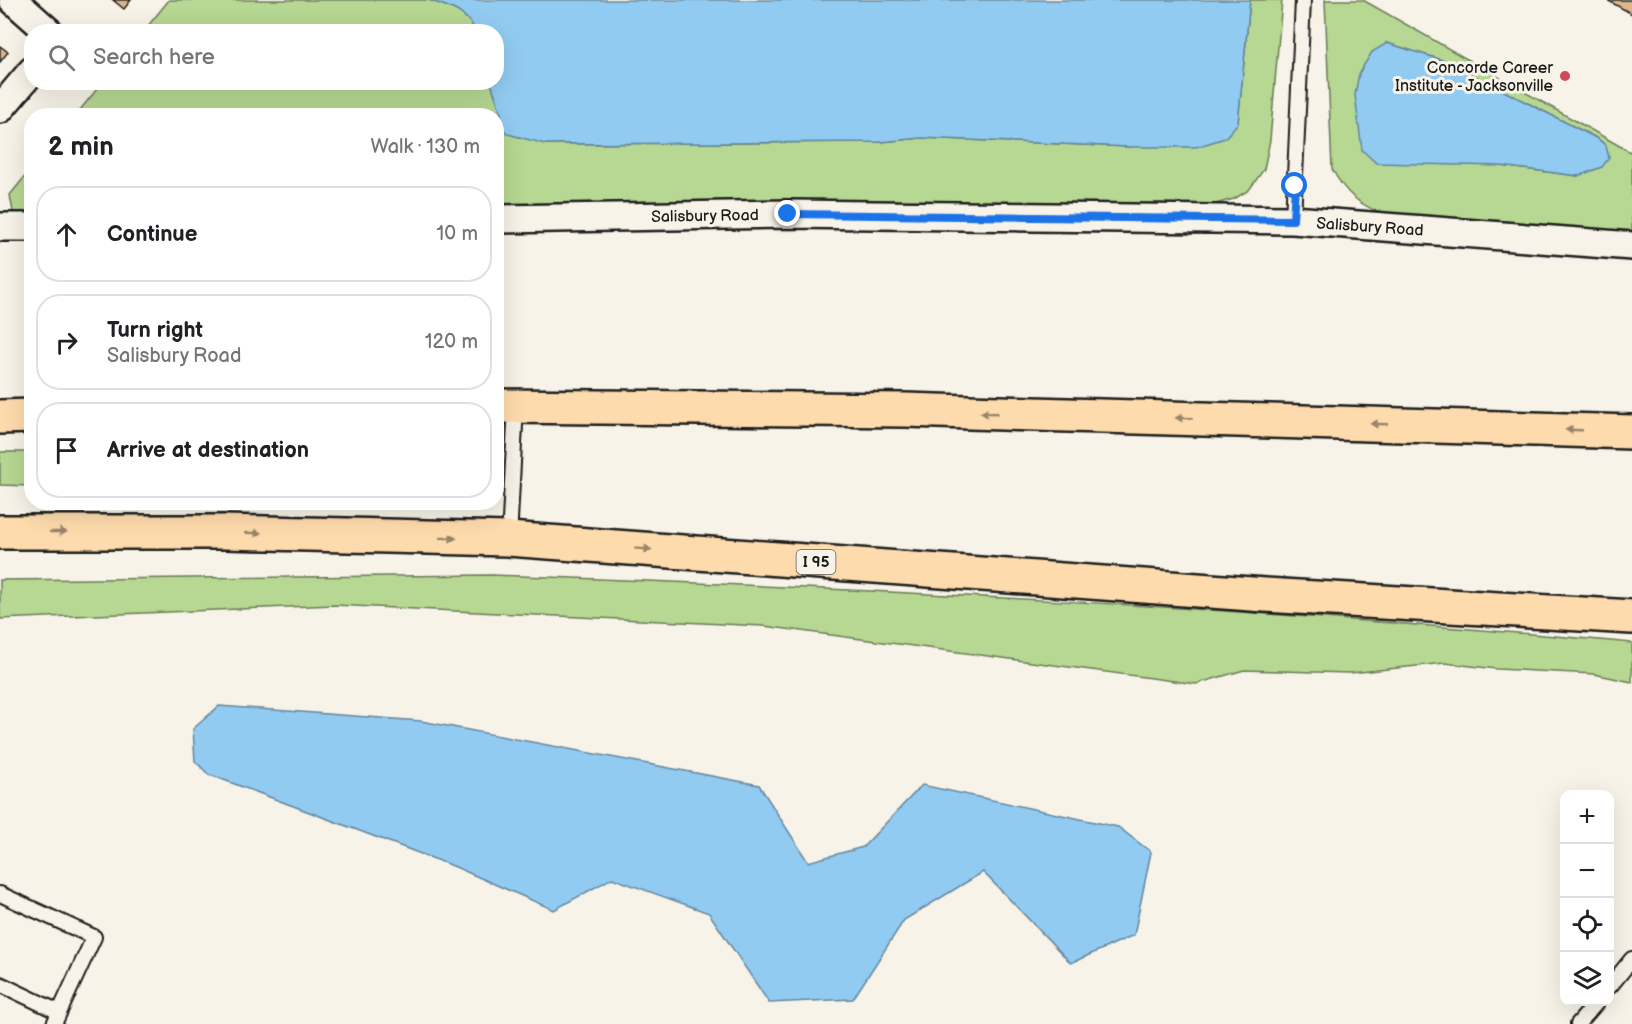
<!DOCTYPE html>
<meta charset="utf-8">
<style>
body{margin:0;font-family:"Balsamiq Sans",sans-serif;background:#f6f6f6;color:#202124}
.controls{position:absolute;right:18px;bottom:18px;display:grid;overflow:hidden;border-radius:12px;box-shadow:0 6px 24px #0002}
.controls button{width:54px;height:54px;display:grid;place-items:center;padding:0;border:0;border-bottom:2px solid #e0e0e0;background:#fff;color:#202124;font:30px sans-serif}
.stop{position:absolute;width:18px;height:18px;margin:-14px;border:4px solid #1a73e8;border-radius:50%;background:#fff}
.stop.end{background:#1a73e8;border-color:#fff;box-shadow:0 2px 6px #0008}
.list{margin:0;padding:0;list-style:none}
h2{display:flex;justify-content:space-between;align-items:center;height:78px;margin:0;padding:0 24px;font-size:26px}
h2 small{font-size:20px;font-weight:400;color:#757577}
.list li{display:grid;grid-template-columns:39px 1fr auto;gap:18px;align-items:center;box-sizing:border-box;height:96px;margin:0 12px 12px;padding:0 12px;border:2px solid #e0e0e0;border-radius:24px}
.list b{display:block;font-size:22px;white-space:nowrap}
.list p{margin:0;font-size:20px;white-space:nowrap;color:#757577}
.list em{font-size:20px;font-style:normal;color:#757577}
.icon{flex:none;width:33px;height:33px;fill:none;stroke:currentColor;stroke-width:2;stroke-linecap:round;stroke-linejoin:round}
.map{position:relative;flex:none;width:1632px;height:1024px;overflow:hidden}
.search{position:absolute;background:#fff;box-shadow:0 6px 24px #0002;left:24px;top:24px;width:480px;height:66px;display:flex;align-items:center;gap:15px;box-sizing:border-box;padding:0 21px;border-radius:24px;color:#757577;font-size:22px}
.panel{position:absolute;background:#fff;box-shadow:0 6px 24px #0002;left:24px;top:108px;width:480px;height:402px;border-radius:24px}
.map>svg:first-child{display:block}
.green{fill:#b6d892;stroke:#697a57;stroke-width:1.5;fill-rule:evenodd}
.water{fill:#92cbf1;stroke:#63859c;stroke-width:1.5}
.building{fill:#dcb78e;stroke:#1c1c1c;stroke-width:1.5}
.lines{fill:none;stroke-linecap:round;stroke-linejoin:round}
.service-casing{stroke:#1c1c1c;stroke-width:18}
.minor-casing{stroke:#1c1c1c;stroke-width:32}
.motorway-casing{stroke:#1c1c1c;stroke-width:38}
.service{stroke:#f7f3e8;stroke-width:14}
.minor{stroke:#f7f3e8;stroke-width:27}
.motorway{stroke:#fedbac;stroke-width:33}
.oneway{fill:#98856b}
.route{stroke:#1a73e8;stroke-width:8}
.poi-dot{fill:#d1495b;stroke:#f7f3e8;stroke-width:2}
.labels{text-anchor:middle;stroke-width:6;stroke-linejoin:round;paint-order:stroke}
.shield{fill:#f7f3e8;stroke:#5e5c59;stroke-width:1.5}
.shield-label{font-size:15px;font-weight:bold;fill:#1c1c1c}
.poi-label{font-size:16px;fill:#1c1c1c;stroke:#f7f3e8;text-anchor:end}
.street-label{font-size:16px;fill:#1c1c1c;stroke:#f7f3e8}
</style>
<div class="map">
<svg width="1632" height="1024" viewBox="0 0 1632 1024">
<rect width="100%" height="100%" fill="#f7f3e8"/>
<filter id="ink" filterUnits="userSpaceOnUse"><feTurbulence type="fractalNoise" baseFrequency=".0167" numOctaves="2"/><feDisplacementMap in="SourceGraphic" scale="12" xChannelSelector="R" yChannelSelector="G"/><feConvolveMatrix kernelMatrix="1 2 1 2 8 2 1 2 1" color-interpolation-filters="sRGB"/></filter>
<g filter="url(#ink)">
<g class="green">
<path d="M169,0H429C447,6 468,12 475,31L143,32Z"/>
<polygon points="1250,0 1282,0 1270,140 1264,169 1249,190 1234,199 1200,208 928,201 497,207 496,116 75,116 102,83 491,82 501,113 501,127 545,144 881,142 921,138 1129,147 1238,123"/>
<path d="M1325,0H1363L1632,153V232L1383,214C1358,204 1345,193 1332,169ZM1387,43L1445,61L1598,139L1606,146L1578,176L1501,166Z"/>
<polygon points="31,169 31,216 14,217 10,195"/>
<polygon points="0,452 31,452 31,486 0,485"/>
<path d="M492,575C872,589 1253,608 1632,643V682L1594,674L1497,669L1445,663L1350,673L1244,670L1196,684L764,626L334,605L0,619V580Z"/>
</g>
<g class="water">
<path d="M429,0H1250L1238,123L1225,138L1196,147H1129L921,138L881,142L545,144L508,134L501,127V113L491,83L496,82V32L475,31C468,12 447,6 429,0Z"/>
<polygon points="1387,43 1445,61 1598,139 1606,146 1609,158 1602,167 1578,176 1501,166 1376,163 1362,150 1355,95 1359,73 1372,52"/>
<polygon points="219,706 421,721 759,785 808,862 863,847 922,785 1118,827 1151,852 1134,935 1071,963 983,872 904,920 853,999 769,1003 709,913 612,878 554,910 453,866 208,774 195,761 193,729"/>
</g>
<g class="building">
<polygon points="113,0 131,0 124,9"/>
<polygon points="1607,0 1632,0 1632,14"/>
<polygon points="0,46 8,52 0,62"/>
</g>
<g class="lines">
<defs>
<g id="service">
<polyline points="1293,220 1303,0"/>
<polyline points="509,539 516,406"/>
<polyline points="0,894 94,937 54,1024"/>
<polyline points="0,984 59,1012"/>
<polyline points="1610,986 1632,959"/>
<polyline points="1578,1024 1597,1002"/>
</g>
<g id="minor">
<polyline points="13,0 49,32"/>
<polyline points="0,109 32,71"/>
<polyline points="496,219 788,214 1293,220 1632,246"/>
<polyline points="0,227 32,227"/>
</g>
<g id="motorway">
<polyline points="496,406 905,410 1632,432"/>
<polyline points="0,417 32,416"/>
<polyline points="0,532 224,532 508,539 1265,595 1632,617"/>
</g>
</defs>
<use href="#service" class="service-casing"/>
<use href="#minor" class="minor-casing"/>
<use href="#motorway" class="motorway-casing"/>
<use href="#service" class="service"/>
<use href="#minor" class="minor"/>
<use href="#motorway" class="motorway"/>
</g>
<defs><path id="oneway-solid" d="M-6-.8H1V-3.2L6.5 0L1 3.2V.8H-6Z" transform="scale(1.5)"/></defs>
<g class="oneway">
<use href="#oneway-solid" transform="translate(989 413) rotate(-178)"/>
<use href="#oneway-solid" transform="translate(1184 418) rotate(-178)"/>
<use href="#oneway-solid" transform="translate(1379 424) rotate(-178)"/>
<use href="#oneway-solid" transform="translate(1574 430) rotate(-178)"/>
<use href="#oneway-solid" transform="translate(58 532)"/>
<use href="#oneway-solid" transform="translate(253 533) rotate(1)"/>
<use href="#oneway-solid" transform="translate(448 538) rotate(1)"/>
<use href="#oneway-solid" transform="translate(643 549) rotate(4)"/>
</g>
</g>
<g class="lines" filter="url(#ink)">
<polyline class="route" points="788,214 1293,220 1295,186"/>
</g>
<circle class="poi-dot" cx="1565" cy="76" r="6"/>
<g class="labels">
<rect class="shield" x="796.5" y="550" width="39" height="24" rx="4.5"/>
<g class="shield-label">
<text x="816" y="567">I 95</text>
</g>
<g class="poi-label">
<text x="1553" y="73">Concorde Career<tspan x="1553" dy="18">Institute - Jacksonville</tspan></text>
</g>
<g class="street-label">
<text transform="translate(705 215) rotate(-1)" y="6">Salisbury Road</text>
<text transform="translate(1370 226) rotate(4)" y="6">Salisbury Road</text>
</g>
</g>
</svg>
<div class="controls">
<button>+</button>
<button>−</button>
<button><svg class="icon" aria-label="locate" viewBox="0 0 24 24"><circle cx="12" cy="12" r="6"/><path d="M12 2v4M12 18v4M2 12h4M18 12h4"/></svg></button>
<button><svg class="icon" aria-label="layers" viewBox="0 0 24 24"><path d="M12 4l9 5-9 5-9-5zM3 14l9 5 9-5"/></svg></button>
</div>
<div class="stop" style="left:1295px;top:186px"></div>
<div class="stop end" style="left:788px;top:214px"></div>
<div class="search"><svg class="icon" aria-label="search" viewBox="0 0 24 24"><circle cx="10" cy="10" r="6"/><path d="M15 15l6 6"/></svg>Search here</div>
<section class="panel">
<h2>2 min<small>Walk · 130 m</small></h2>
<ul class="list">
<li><svg class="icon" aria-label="ahead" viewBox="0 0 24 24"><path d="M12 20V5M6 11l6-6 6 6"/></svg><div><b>Continue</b></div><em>10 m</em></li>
<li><svg class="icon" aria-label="right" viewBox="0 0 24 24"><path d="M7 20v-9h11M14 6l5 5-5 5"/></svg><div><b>Turn right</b><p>Salisbury Road</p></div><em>120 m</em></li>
<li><svg class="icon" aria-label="arrive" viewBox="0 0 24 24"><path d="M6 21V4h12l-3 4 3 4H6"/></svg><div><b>Arrive at destination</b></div></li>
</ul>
</section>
</div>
